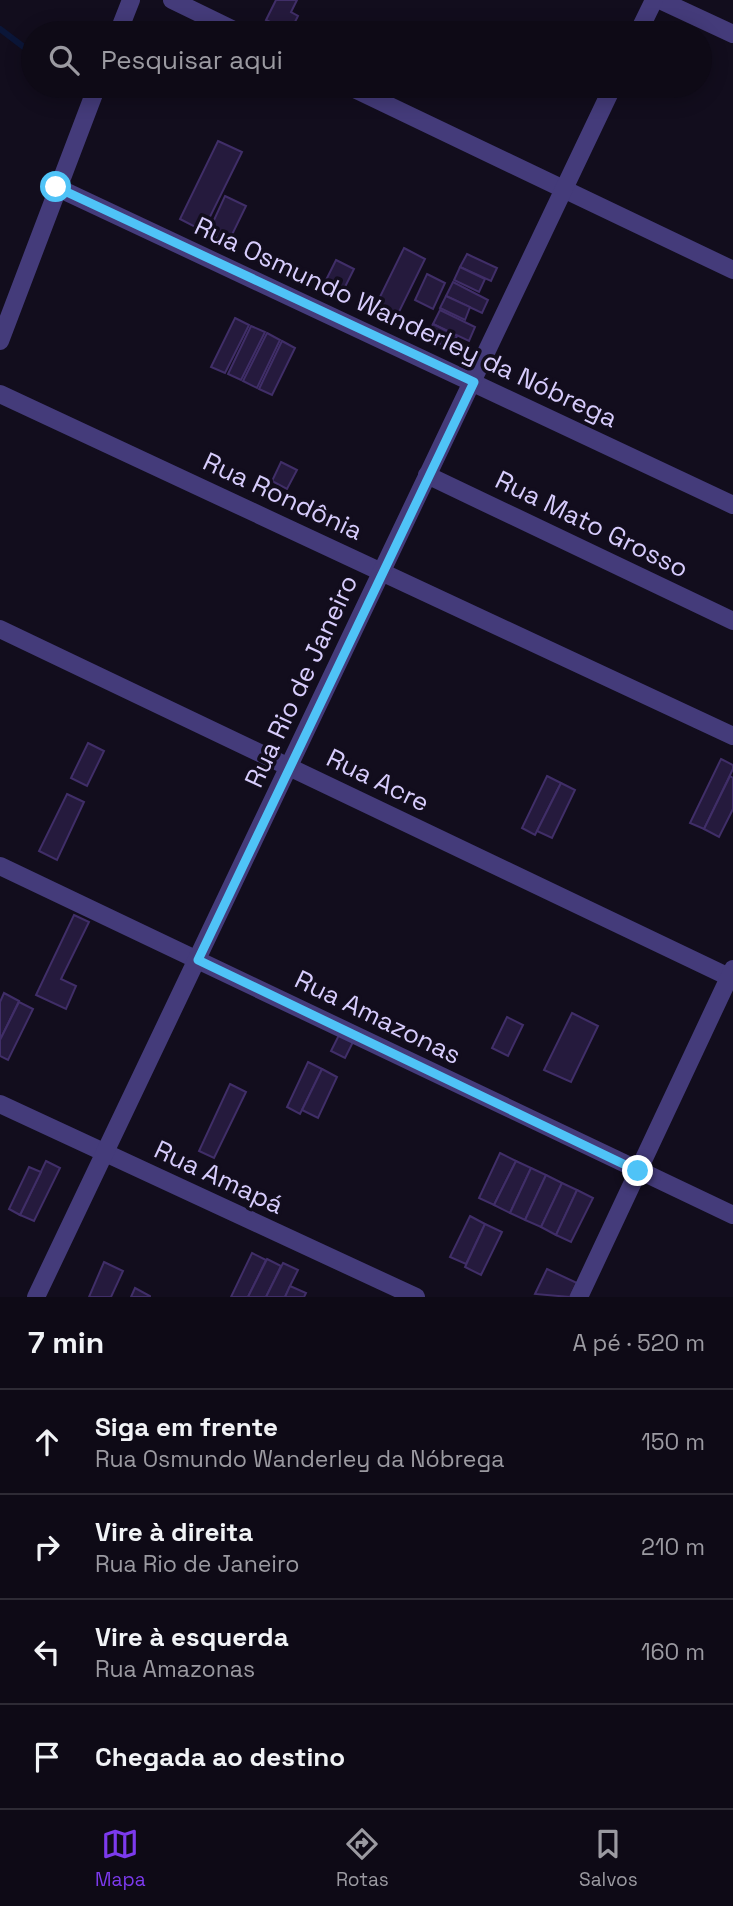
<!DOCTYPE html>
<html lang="pt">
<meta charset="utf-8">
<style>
body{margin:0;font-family:"Space Grotesk",sans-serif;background:#1c1823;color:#f1f3f6}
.stop{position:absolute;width:21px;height:21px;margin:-16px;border:5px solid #4fc3f7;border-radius:50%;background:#fff}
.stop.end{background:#4fc3f7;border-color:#fff;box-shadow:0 2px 7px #0008}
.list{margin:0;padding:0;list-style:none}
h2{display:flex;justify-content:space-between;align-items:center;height:91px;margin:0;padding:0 28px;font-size:30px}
h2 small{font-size:23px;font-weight:400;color:#9b9aa1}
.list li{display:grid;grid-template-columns:46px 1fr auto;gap:21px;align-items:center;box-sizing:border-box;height:105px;padding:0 28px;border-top:2px solid #2e2b35}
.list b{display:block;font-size:26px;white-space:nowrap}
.list p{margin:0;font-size:23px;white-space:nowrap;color:#9b9aa1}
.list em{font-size:23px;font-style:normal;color:#9b9aa1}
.icon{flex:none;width:38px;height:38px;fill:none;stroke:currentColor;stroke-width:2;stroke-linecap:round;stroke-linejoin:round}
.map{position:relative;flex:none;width:733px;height:1297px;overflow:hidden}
.search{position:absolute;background:#0e0a16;box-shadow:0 4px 18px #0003;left:21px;right:21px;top:21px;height:77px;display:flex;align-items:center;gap:18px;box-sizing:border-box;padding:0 24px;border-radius:38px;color:#9b9aa1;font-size:26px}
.sheet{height:511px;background:#0e0a16}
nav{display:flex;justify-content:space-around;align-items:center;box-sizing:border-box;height:98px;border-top:2px solid #2e2b35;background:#0e0a16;font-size:19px;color:#9b9aa1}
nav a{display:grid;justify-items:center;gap:4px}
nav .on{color:#7c3aed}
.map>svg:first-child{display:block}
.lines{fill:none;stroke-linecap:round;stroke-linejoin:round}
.stream{stroke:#0b1638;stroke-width:6}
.building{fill:#251a3d;stroke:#402e68;stroke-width:2}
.minor{stroke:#443b7a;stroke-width:18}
.route{stroke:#4fc3f7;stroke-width:9}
.labels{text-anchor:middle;stroke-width:7;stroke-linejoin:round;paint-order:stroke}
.street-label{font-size:26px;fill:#d7ccfc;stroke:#120d1d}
</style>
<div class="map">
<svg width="733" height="1297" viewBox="0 0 733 1297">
<rect width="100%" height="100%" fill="#120d1d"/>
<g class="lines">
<polyline class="stream" points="0,29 33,54"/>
</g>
<g class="building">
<polygon points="276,0 297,0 291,12 298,16 290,32 266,20"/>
<polygon points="218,141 242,152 203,231 180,219"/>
<polygon points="225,196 246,206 228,243 208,233"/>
<polygon points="404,248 425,259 395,320 374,309"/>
<polygon points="467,254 497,268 491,281 460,267"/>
<polygon points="336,260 354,269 342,293 324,284"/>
<polygon points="460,267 485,279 479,292 454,280"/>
<polygon points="427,274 445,283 433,309 415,300"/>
<polygon points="453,282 488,300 482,313 446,296"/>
<polygon points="446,296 470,307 465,320 440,308"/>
<polygon points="440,310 475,327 469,341 433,324"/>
<polygon points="235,318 249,325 225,373 211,367"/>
<polygon points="433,324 457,336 451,349 426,337"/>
<polygon points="251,326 265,332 241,380 228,374"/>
<polygon points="267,333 280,340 257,388 243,381"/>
<polygon points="282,341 295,348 272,395 259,389"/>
<polygon points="281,462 297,470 287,489 272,481"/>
<polygon points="88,743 104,751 87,786 71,778"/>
<polygon points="721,759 733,765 733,769 704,829 690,823"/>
<polygon points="547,776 561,783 535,835 522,828"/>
<polygon points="730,776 733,778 733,809 719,837 704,829"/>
<polygon points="561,783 575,790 552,838 537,831"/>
<polygon points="67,794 84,802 57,860 39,851"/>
<polygon points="74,915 89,922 61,979 76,986 66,1009 36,995"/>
<polygon points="4,993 19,1001 0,1040 0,1002"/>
<polygon points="19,1002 33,1009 8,1060 0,1056 0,1040"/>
<polygon points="572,1013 598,1026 571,1082 544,1070"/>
<polygon points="507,1017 523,1025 508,1056 492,1048"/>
<polygon points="339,1035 353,1042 345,1058 331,1051"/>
<polygon points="308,1062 322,1069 300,1114 287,1107"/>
<polygon points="322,1069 337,1077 318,1118 302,1110"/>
<polygon points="230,1084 246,1092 214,1158 199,1151"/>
<polygon points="500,1153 516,1161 494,1205 479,1198"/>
<polygon points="46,1161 60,1168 34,1221 20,1215"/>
<polygon points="516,1161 531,1168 510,1213 494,1205"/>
<polygon points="29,1167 41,1172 20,1215 9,1209"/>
<polygon points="531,1168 546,1175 525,1220 510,1213"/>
<polygon points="546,1175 562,1183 541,1227 525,1220"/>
<polygon points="562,1183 577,1190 556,1235 541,1227"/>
<polygon points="577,1190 593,1198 571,1242 556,1235"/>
<polygon points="470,1216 485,1224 466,1264 450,1257"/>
<polygon points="485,1224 502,1232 481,1275 465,1267"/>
<polygon points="252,1253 266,1260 248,1297 231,1297"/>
<polygon points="267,1259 281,1266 266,1297 248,1297"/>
<polygon points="104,1262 123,1271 111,1297 89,1297"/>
<polygon points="283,1263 298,1270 290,1286 285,1297 266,1297"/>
<polygon points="547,1269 577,1283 570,1297 535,1294"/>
<polygon points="290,1286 306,1293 304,1297 285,1297"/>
<polygon points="135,1288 150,1296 150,1297 131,1297"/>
</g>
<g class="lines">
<g class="minor">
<polyline points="172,0 240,33"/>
<polyline points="660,0 733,34"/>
<polyline points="118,33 131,0"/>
<polyline points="638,33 654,0"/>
<polyline points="348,86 733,270"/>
<polyline points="56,187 733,505"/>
<polyline points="0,341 97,86"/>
<polyline points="0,394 733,736"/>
<polyline points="427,475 733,621"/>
<polyline points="0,629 733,979"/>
<polyline points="0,866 733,1215"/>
<polyline points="0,1104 416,1297"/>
<polyline points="36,1297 613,86"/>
<polyline points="579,1297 733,969"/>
</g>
</g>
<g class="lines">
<polyline class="route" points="56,187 474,382 198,960 638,1171"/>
</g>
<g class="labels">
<g class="street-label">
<text transform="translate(406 322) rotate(25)" y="9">Rua Osmundo Wanderley da Nóbrega</text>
<text transform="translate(283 496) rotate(25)" y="9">Rua Rondônia</text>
<text transform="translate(592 524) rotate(26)" y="9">Rua Mato Grosso</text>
<text transform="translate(301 681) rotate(-65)" y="9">Rua Rio de Janeiro</text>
<text transform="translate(378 780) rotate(26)" y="9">Rua Acre</text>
<text transform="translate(378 1017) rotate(26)" y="9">Rua Amazonas</text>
<text transform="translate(219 1177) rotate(25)" y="9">Rua Amapá</text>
</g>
</g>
</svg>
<div class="stop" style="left:56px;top:187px"></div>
<div class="stop end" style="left:638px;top:1171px"></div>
<div class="search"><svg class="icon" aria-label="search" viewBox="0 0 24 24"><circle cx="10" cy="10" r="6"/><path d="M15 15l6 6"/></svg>Pesquisar aqui</div>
</div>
<section class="sheet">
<h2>7 min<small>A pé · 520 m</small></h2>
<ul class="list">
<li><svg class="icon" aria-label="ahead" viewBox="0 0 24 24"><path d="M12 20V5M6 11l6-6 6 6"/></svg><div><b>Siga em frente</b><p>Rua Osmundo Wanderley da Nóbrega</p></div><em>150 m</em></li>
<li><svg class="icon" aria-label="right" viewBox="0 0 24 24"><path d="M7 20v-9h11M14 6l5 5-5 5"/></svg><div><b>Vire à direita</b><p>Rua Rio de Janeiro</p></div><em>210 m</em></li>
<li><svg class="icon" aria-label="left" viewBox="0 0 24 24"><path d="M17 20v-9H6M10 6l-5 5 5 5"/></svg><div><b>Vire à esquerda</b><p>Rua Amazonas</p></div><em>160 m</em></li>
<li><svg class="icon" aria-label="arrive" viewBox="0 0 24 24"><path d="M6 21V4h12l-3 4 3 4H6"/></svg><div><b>Chegada ao destino</b></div></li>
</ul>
</section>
<nav>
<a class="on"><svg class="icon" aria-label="map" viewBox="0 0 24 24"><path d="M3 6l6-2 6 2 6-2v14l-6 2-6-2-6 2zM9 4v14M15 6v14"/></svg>Mapa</a>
<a><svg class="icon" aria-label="directions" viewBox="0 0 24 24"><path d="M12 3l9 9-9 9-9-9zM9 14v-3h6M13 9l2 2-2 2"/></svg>Rotas</a>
<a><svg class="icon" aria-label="saved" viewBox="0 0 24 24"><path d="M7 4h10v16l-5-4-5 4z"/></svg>Salvos</a>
</nav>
